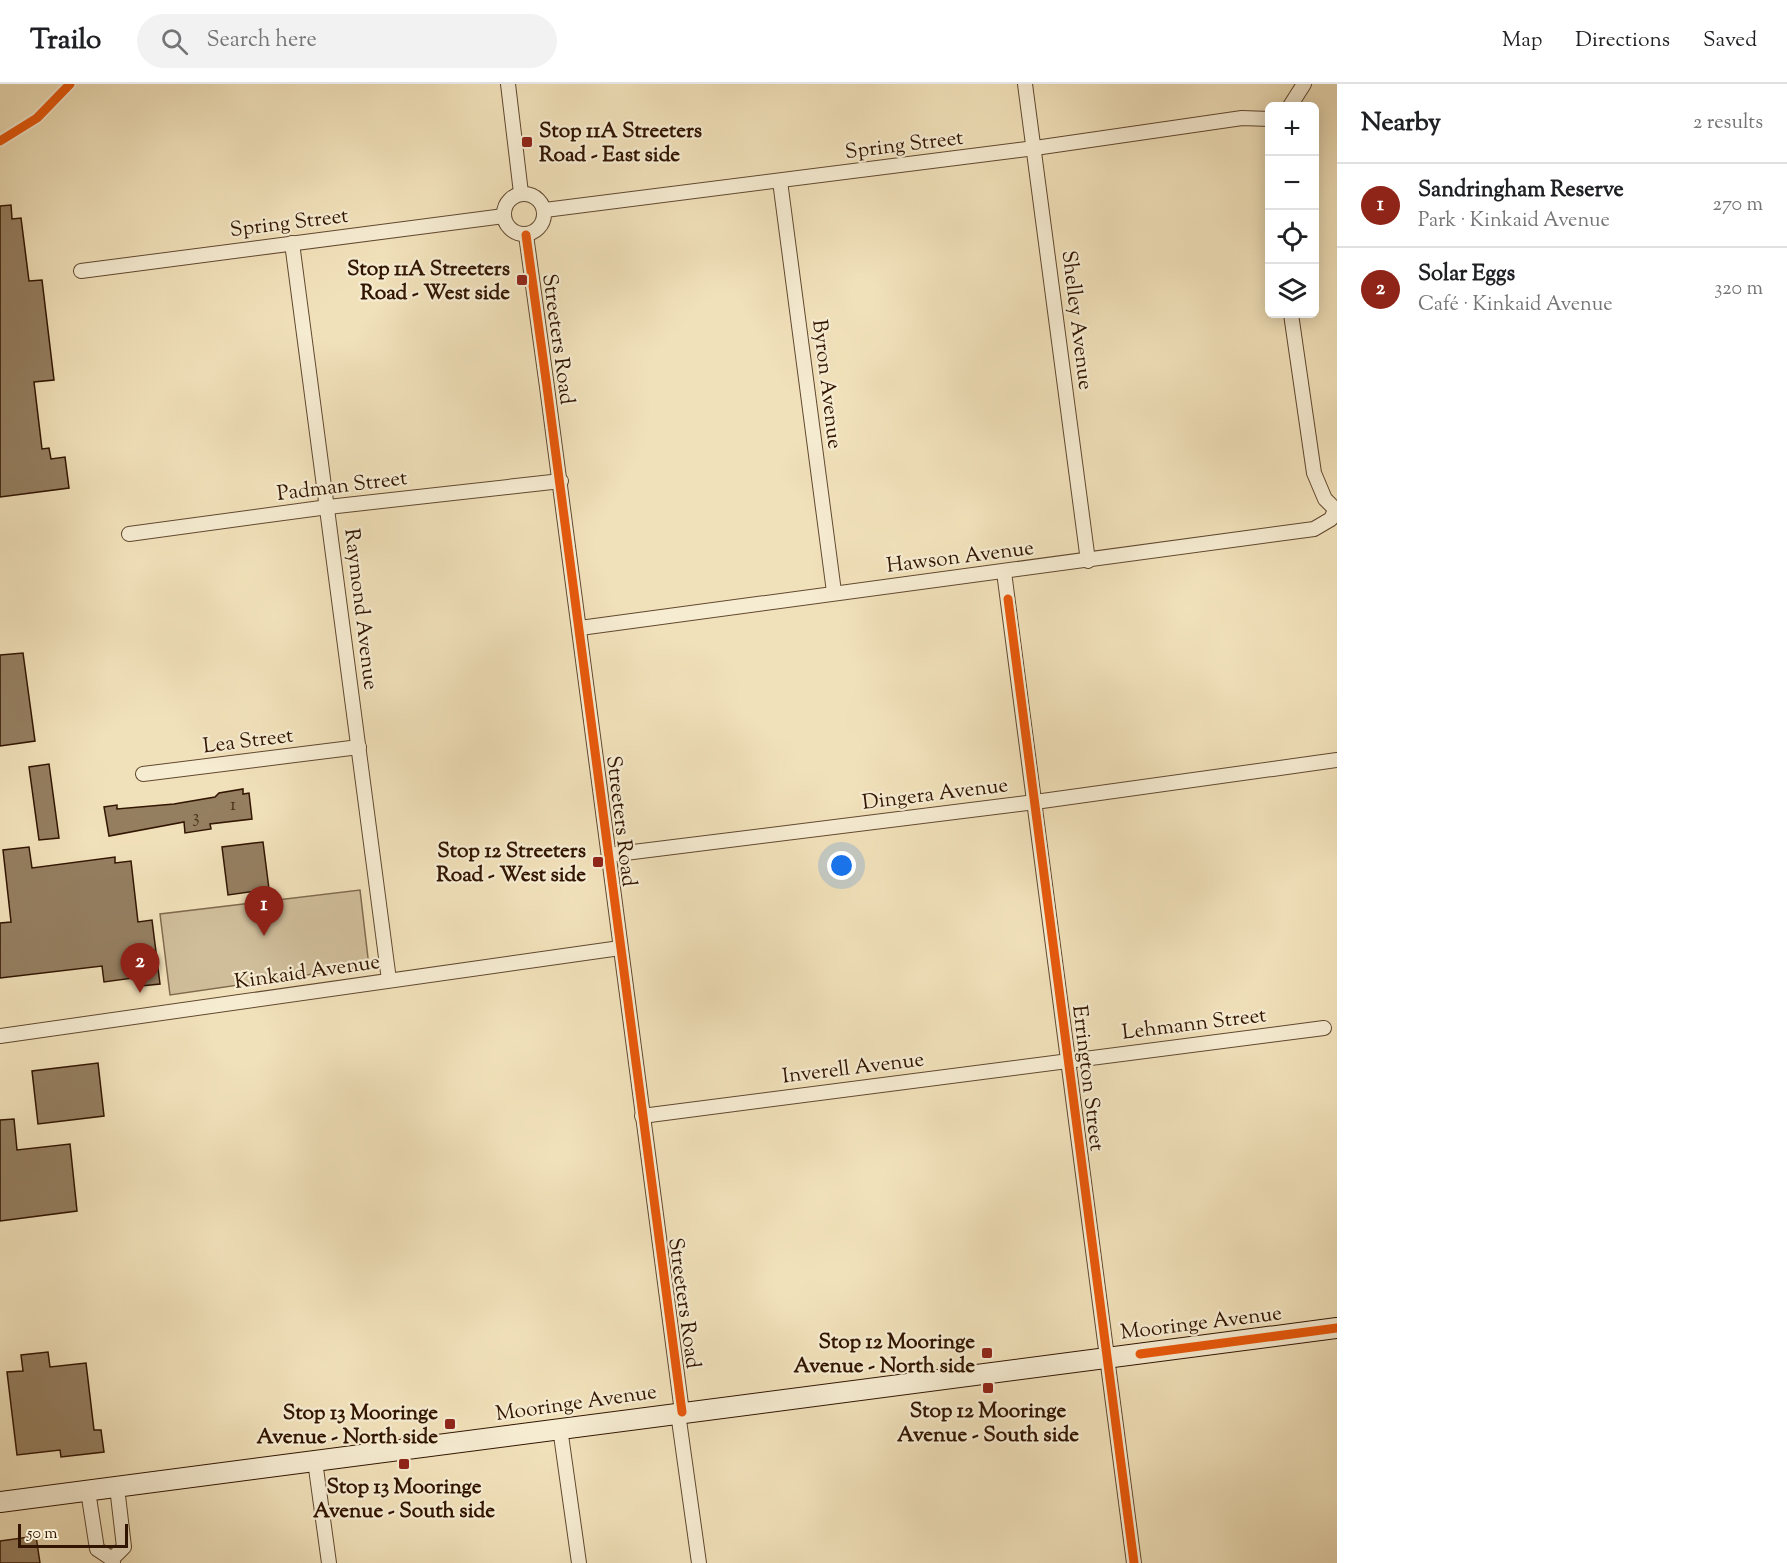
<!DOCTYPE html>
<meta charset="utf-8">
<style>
body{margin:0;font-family:"Sorts Mill Goudy",serif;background:#f2f2f2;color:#202124}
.controls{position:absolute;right:18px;top:18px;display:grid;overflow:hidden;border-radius:9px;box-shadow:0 3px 15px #0003}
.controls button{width:54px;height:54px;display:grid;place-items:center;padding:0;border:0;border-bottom:2px solid #e0e0e0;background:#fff;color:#202124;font:30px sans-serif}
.scale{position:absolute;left:18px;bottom:15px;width:110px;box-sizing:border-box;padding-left:6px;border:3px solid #311501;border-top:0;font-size:16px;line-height:21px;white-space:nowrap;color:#311501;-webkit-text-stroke:4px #f6ecd2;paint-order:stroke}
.you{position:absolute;left:842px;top:782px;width:21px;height:21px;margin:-15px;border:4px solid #fff;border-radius:50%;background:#1a73e8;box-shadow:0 0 0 9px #1a73e833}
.badge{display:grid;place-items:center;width:39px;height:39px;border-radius:50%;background:#8f2418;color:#fff;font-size:20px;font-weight:700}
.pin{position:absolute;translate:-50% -50px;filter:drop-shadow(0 2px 3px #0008)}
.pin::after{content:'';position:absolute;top:32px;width:21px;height:18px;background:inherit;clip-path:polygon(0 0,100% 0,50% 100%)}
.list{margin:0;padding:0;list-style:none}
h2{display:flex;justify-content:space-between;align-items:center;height:78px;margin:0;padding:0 24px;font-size:26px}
h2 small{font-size:20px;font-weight:400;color:#757577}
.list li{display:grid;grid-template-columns:39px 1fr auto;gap:18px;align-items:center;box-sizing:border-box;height:84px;padding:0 24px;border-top:2px solid #e0e0e0}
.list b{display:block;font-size:22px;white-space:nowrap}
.list p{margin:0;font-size:20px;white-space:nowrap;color:#757577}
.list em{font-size:20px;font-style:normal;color:#757577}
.icon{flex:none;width:33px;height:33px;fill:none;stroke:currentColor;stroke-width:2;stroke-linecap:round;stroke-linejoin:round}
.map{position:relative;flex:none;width:1337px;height:1479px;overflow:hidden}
header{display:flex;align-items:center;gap:36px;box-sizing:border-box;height:84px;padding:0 30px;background:#fff;border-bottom:2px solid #e0e0e0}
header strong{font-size:28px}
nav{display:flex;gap:33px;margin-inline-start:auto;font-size:21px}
.search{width:420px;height:54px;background:#f2f2f2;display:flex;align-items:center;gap:15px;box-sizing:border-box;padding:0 21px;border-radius:33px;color:#757577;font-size:22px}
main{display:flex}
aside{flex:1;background:#fff}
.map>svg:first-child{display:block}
.green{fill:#d0be9b;stroke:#806a4e;stroke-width:1.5}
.building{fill:#957f61;stroke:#311501;stroke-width:1.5}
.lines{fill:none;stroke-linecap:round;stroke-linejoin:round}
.street-casing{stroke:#61482f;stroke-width:16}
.secondary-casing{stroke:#311501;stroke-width:22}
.street{stroke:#f6ecd2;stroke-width:14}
.secondary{stroke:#f6ecd2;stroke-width:20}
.cycleway-casing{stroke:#f6ecd2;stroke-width:13}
.cycleway{stroke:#e8590c;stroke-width:9}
.poi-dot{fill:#8f2418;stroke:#f6ecd2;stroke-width:2}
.labels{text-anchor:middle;stroke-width:4.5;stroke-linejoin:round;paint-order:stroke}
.number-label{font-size:18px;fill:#4a3019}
.poi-label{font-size:21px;font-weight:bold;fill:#311501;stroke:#f6ecd2;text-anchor:end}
.street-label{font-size:21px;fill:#311501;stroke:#f6ecd2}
</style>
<header>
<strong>Trailo</strong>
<div class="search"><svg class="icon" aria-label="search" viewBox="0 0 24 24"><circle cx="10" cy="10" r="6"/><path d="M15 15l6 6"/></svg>Search here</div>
<nav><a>Map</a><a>Directions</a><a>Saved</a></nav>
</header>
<main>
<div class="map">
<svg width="1337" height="1479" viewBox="0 0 1337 1479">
<rect width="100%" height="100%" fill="#f1e1ba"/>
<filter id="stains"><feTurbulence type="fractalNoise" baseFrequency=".00333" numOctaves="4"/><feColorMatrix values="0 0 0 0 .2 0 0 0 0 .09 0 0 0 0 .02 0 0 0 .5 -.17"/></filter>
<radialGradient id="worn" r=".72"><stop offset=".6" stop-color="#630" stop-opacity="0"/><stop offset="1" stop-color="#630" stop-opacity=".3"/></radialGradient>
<polygon class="green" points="360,806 368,874 361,883 170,911 160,830"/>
<g class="building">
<polygon points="11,121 12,135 21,134 29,197 42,196 54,296 34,298 42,365 49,364 51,375 65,373 69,404 0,413 0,122"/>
<polygon points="23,569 35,657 0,662 0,571"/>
<polygon points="49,680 59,754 39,756 29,683"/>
<polygon points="243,705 243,710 249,709 252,735 210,740 211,745 185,749 184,738 109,752 104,723 117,721 117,725 174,720 215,713 219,709"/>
<polygon points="263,758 269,805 228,811 222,763"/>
<polygon points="29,763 32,784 115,773 115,779 131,777 138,838 152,836 160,900 141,902 140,893 104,898 102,882 0,894 0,839 11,838 3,766"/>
<polygon points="98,979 104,1032 38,1040 32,987"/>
<polygon points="14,1035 17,1066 70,1060 77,1127 0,1137 0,1036"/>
<polygon points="48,1268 50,1283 86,1279 94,1346 101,1346 104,1368 61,1373 60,1366 17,1371 7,1288 23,1287 21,1271"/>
<polygon points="36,1452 40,1479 0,1479 0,1457"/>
</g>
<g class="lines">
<defs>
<g id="street">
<polyline points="508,0 521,109"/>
<polyline points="1025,0 1088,477"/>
<polyline points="1290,22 1304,0"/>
<polyline points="780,97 834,508"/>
<circle cx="524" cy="130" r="20"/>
<polyline points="545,126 1035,64 1242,34 1270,35"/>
<path d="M526,151C581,543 629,936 682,1328"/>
<polyline points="292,159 389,896"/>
<polyline points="81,187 504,132"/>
<polyline points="1291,230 1314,389 1325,415 1337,427"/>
<polyline points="129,450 328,423 561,397"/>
<polyline points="1004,488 1134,1479"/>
<path d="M580,544C824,509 1069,480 1314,445L1331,435L1335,426"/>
<polyline points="143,690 359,663"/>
<polyline points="609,771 1035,718 1337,676"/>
<polyline points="0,952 620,864"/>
<polyline points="642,1032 1324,944"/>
<polyline points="678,1329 699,1479"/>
<polyline points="560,1344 579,1479"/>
<polyline points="315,1377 329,1479"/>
<polyline points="88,1407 97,1465 112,1475 113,1479"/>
<polyline points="112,1475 124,1463 117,1403"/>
</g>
<polyline id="secondary" points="0,1418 1337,1244"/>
</defs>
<use href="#street" class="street-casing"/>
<use href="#secondary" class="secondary-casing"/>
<use href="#street" class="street"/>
<use href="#secondary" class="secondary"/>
<defs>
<g id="cycleway">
<polyline points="0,57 37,34 70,0"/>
<path d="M526,151C581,543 629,936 682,1328"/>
<polyline points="1008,515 1134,1479"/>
<polyline points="1140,1270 1337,1244"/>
</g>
</defs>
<use href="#cycleway" class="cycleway-casing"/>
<use href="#cycleway" class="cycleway"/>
</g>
<g class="poi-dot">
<rect x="521" y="52" width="12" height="12" rx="3"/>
<rect x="516" y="190" width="12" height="12" rx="3"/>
<rect x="592" y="772" width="12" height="12" rx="3"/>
<rect x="981" y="1263" width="12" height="12" rx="3"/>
<rect x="982" y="1298" width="12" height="12" rx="3"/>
<rect x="444" y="1334" width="12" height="12" rx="3"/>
<rect x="398" y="1374" width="12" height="12" rx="3"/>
</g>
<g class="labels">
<g class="number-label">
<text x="233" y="726">1</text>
<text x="196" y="738">3</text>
</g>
<g class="poi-label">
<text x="539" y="53" text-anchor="start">Stop 11A Streeters<tspan x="539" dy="24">Road - East side</tspan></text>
<text x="510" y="191">Stop 11A Streeters<tspan x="510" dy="24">Road - West side</tspan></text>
<text x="586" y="773">Stop 12 Streeters<tspan x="586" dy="24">Road - West side</tspan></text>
<text x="975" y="1264">Stop 12 Mooringe<tspan x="975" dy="24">Avenue - North side</tspan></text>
<text x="988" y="1333" text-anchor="middle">Stop 12 Mooringe<tspan x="988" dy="24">Avenue - South side</tspan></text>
<text x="438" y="1335">Stop 13 Mooringe<tspan x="438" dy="24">Avenue - North side</tspan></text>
<text x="404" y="1409" text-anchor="middle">Stop 13 Mooringe<tspan x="404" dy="24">Avenue - South side</tspan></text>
</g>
<g class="street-label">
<text transform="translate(904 60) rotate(-7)" y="7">Spring Street</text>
<text transform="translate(289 138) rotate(-7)" y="7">Spring Street</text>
<text transform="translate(1078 236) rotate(83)" y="7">Shelley Avenue</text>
<text transform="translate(559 255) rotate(82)" y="7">Streeters Road</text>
<text transform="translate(828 300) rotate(83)" y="7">Byron Avenue</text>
<text transform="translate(342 401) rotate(-7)" y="7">Padman Street</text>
<text transform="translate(960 472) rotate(-7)" y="7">Hawson Avenue</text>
<text transform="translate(362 525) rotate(83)" y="7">Raymond Avenue</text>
<text transform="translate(248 656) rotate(-7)" y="7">Lea Street</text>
<text transform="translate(935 709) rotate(-7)" y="7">Dingera Avenue</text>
<text transform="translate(622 737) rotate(83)" y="7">Streeters Road</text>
<text transform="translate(307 887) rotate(-8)" y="7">Kinkaid Avenue</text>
<text transform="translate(1194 939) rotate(-7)" y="7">Lehmann Street</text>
<text transform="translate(853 983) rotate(-7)" y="7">Inverell Avenue</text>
<text transform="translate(1089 994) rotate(83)" y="7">Errington Street</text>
<text transform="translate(685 1219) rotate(82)" y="7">Streeters Road</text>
<text transform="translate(1201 1238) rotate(-7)" y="7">Mooringe Avenue</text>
<text transform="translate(576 1318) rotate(-8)" y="7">Mooringe Avenue</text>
</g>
</g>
<rect width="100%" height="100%" filter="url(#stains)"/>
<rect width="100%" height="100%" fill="url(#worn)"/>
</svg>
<div class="controls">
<button>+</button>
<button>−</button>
<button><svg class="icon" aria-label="locate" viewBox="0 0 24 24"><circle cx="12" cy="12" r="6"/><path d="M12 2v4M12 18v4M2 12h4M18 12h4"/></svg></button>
<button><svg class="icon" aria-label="layers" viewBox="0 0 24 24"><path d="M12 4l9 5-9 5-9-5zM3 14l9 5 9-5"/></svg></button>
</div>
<div class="scale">50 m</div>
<div class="you"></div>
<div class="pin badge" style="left:264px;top:852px">1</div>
<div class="pin badge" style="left:140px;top:909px">2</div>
</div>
<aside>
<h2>Nearby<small>2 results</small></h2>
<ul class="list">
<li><span class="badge">1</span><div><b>Sandringham Reserve</b><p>Park · Kinkaid Avenue</p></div><em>270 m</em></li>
<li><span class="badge">2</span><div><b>Solar Eggs</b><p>Café · Kinkaid Avenue</p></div><em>320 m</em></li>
</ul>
</aside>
</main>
